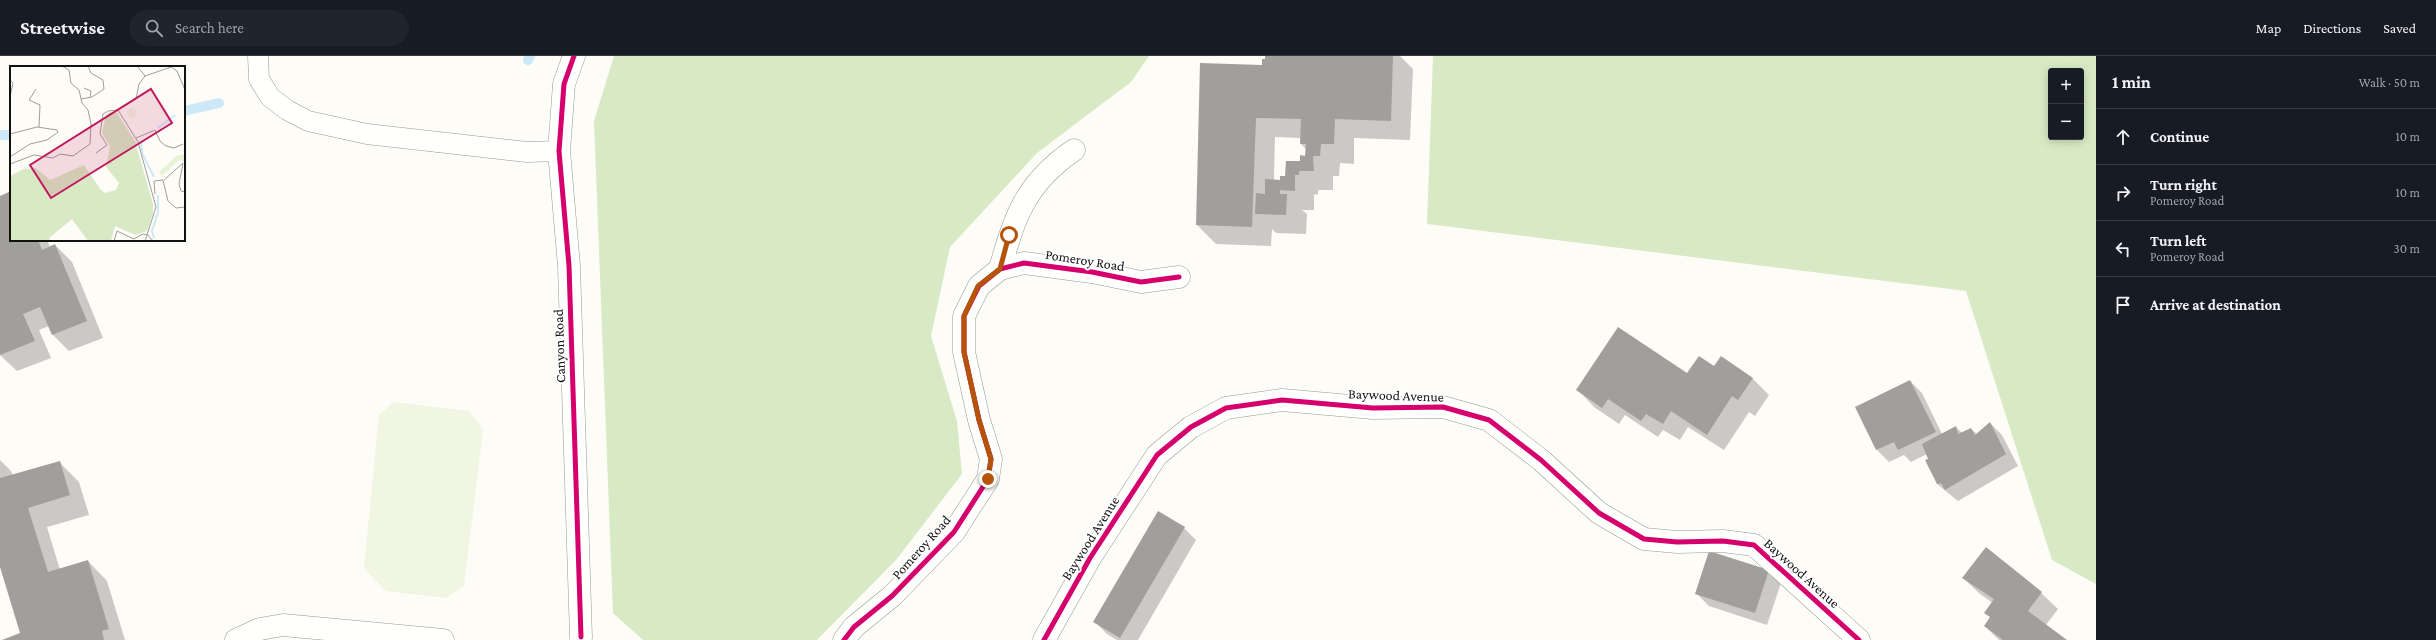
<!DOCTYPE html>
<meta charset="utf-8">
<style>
body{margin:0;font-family:"Crimson Pro",serif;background:#20242c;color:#f1f3f6}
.controls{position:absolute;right:12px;top:12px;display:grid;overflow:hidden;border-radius:4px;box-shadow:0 2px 10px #0003}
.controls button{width:36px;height:36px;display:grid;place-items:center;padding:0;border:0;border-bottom:1px solid #363941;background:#171b24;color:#f1f3f6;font:20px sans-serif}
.stop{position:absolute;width:12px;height:12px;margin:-9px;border:3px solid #b45309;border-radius:50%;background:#fff}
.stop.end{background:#b45309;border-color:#fff;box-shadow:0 1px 4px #0008}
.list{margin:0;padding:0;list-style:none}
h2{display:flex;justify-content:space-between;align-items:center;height:52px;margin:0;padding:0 16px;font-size:17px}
h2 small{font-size:13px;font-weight:400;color:#9ea1a6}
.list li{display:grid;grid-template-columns:26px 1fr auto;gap:12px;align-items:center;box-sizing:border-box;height:56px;padding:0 16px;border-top:1px solid #363941}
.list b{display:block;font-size:15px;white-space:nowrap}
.list p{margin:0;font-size:13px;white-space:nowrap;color:#9ea1a6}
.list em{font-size:13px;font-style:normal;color:#9ea1a6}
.icon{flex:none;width:22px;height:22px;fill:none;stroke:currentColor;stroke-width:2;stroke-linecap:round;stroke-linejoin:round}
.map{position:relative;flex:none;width:2096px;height:584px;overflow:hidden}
header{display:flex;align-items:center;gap:24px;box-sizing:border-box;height:56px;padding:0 20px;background:#171b24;border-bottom:1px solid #363941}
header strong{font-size:19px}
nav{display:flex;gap:22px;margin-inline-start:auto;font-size:14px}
.search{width:280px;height:36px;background:#20242c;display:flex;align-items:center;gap:10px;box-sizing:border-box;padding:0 14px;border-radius:22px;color:#9ea1a6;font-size:15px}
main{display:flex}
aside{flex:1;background:#171b24}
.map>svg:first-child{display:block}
.forest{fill:#d8eac5;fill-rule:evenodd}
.pitch{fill:#f0f6e1}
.shadow{fill:#0003;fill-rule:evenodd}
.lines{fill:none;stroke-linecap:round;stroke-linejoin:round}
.stream{stroke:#cde8f7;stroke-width:10}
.building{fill:#a19f9c}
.lane-casing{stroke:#979795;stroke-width:21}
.street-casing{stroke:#979795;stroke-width:23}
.lane{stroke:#fffffe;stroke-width:20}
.street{stroke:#fffffe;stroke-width:22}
.cycleway-casing{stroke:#fff;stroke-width:8}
.cycleway{stroke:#d6006c;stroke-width:5}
.route{stroke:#b45309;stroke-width:5}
.labels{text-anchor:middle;stroke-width:4;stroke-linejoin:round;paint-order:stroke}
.street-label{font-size:14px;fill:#111;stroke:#fff}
.inset-river{fill:none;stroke:#cde8f7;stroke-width:2}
.inset-road{fill:none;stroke:#9f9e9b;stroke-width:1}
.view{fill:#c2185b;fill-opacity:0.15;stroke:#c2185b;stroke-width:2}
.inset-edge{fill:none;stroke:#111;stroke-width:2}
</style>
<header>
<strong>Streetwise</strong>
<div class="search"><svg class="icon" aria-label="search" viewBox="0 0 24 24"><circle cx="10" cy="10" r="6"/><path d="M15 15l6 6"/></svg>Search here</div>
<nav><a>Map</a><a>Directions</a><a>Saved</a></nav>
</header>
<main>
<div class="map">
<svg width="2096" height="584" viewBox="0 0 2096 584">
<rect width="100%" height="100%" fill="#fdfcf7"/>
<g class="forest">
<polygon points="614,0 1149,0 1131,26 1037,97 950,191 931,280 957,365 962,418 896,504 817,584 643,584 613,557 594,65"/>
<path d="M1433,0H2096V528L2052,504L1966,235L1427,168ZM2051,15H2081V81H2051Z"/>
</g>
<polygon class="pitch" points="394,346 469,355 483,374 464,530 446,542 386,535 364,512 379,359"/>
<g class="shadow">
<path d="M1266,0H1400L1413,13L1410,84L1354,82V108L1340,107L1339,120H1333V134H1318V138L1314,139V154H1302L1307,158L1306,178L1276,177L1272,173L1271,190L1216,188L1197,169ZM1275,81L1301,82V88L1306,93V101L1281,125L1274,124Z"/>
<polygon points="11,137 11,184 47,184 50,191 55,189 72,206 103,282 69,295 53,279 49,270 39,274 51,302 17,315 0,299 0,141"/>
<polygon points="1715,312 1752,322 1769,339 1755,360 1749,356 1724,394 1688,371 1680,384 1663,374 1658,381 1625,359 1619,368 1594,351 1578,334 1687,318"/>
<polygon points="1910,325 1922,337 1942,378 1956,371 1962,377 1971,373 1977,378 1990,367 2002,379 2018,410 1958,445 1937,428 1927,398 1911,406 1904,399 1889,406 1877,394 1856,351"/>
<polygon points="0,404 11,415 13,420 59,406 79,426 89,459 47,471 60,514 88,505 107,525 125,584 4,584 21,578 0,507"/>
<polygon points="1184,472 1196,484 1138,584 1117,584 1107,578 1095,566"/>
<polygon points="1986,492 2041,537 2058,553 2046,569 2066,584 1999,584 1985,570 1991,562 1985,557 1993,547 1980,538 1963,522"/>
<polygon points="1769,515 1781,527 1767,569 1709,550 1697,538"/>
</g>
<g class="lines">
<g class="stream">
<polyline points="528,4 530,0"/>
<polyline points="184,55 219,47"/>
<polyline points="0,79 11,79"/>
</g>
</g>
<g class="building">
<polygon points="1265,0 1393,0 1391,65 1335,63 1334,88 1321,88 1320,100 1313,100 1314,115 1299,115 1299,119 1295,119 1295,135 1280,134 1280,138 1287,138 1286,159 1255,158 1256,137 1265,138 1265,123 1280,124 1280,120 1285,120 1286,105 1300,105 1300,99 1305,100 1306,88 1300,88 1301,63 1256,62 1252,171 1196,169 1200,7 1262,9 1262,3 1265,3"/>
<polygon points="11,135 11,184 38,184 42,194 55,188 87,265 52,279 40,251 23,258 35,285 0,299 0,140"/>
<polygon points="1618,271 1687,317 1699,300 1714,310 1721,300 1753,322 1738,344 1732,340 1707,379 1671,355 1663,368 1646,358 1641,365 1608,343 1602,352 1576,334"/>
<polygon points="1910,324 1936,376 1898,394 1894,386 1876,394 1855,351"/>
<polygon points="1990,366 2006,398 1945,434 1941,427 1937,428 1925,404 1928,403 1922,388 1956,370 1958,378 1971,372 1975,379"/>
<polygon points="60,405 70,439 28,452 48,516 88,504 109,573 102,575 104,584 2,584 20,577 0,511 0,422"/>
<polygon points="1158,455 1185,471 1120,582 1093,566"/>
<polygon points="1986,491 2042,536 2028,555 2067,584 2003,584 1984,570 1990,561 1984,557 1994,543 1962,522"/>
<polygon points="1709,495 1769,514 1755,557 1695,538"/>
</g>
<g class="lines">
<defs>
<polyline id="lane" points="258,0 259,23 270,41 287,54 308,65 367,78 527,96 559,95"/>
<g id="street">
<polyline points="574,0 564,28 559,95 569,210 581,581"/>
<path d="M1000,213C1015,159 1026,127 1074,94"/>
<polyline points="236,584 260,573 283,569 443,584"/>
<polyline points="844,584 854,571 892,540 954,476 988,423 991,403 979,364 964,296 964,260 979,230 1000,213 1024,207 1092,216 1141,226 1179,221"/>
<polyline points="1044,584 1090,502 1157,399 1191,371 1226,352 1282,344 1373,352 1443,351 1489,364 1541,404 1599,457 1644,483 1677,486 1723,485 1754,489 1859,584"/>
</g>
</defs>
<use href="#lane" class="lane-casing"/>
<use href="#street" class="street-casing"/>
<use href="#lane" class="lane"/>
<use href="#street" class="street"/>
<defs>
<g id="cycleway">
<polyline points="574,0 564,28 559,95 569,210 581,581"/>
<polyline points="844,584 854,571 892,540 954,476 988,423 991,403 979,364 964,296 964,260 979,230 1000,213 1024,207 1092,216 1141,226 1179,221"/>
<polyline points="1044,584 1090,502 1157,399 1191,371 1226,352 1282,344 1373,352 1443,351 1489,364 1541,404 1599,457 1644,483 1677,486 1723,485 1754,489 1859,584"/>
</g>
</defs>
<use href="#cycleway" class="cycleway-casing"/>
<use href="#cycleway" class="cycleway"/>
</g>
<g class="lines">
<polyline class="route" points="988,423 991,403 979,364 964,296 964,260 978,230 1000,213 1009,179"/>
</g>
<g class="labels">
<g class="street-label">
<text transform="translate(1085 204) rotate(9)" y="5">Pomeroy Road</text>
<text transform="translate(559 290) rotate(-92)" y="5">Canyon Road</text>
<text transform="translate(1396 339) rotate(2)" y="5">Baywood Avenue</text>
<text transform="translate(1090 482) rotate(-58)" y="5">Baywood Avenue</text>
<text transform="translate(921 491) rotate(-48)" y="5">Pomeroy Road</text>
<text transform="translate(1802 517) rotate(42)" y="5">Baywood Avenue</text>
</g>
</g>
<g transform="translate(10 10)">
<rect width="175" height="175" fill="#fdfcf7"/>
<path d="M175,88V97L169,94L152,110L149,106L166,90Z" fill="#e7f3d7"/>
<path d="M100,46L107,47L125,75L143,138V148L137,165L125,169L105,160L101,175H78L62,153L39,172L41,175H0V110L13,103L26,102L40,114L74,99L90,123L95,127L106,124L109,117L96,101L100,80L92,67L96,48Z" fill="#d8eac5"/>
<path d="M117 47a5 5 0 1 1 10 0a5 5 0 1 1-10 0Z" fill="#f0f6e1"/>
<path class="inset-river" d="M148,62L165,49M131,76L132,87L144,111M144,172L142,165L148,146V129"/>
<path class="inset-road" d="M31,0H46M127,0L135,10M0,14L3,17L0,31M74,22L81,25L80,31M26,23L19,34L30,39L29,61M71,33L82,31L94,23L93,14L81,7L78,0M108,44L128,76L146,141L135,175M0,68L27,61L47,64L48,66L37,74L20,78L0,91M126,72L145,64L150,75L156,80L164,82L173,78M86,87L97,79L90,68L93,48L98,45L108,44L126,33L129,18L135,10L161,1L167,5L175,24M0,98L24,89L43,92L50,88L63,90L80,78L81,58L78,44L72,37L69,24L61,17L59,4L52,0M154,114L173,97L169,118L171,125L175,126M145,128L144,115L153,114L158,135L166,142L175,141M104,175L107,165L124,173L133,168L138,169L143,175"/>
<path class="view" d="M141,23L162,57L41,132L20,99Z"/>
<rect width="175" height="175" class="inset-edge"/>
</g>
</svg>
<div class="controls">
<button>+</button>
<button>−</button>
</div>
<div class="stop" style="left:1009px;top:179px"></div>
<div class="stop end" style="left:988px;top:423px"></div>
</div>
<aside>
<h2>1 min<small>Walk · 50 m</small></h2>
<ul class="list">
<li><svg class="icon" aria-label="ahead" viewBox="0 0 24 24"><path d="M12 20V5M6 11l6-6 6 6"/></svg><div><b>Continue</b></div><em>10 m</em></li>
<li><svg class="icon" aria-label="right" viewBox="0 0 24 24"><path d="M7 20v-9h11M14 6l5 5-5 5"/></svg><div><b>Turn right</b><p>Pomeroy Road</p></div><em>10 m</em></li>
<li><svg class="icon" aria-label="left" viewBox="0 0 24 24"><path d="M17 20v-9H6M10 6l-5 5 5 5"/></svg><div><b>Turn left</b><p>Pomeroy Road</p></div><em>30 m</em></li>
<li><svg class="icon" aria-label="arrive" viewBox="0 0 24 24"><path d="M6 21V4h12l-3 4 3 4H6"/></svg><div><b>Arrive at destination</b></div></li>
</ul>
</aside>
</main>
